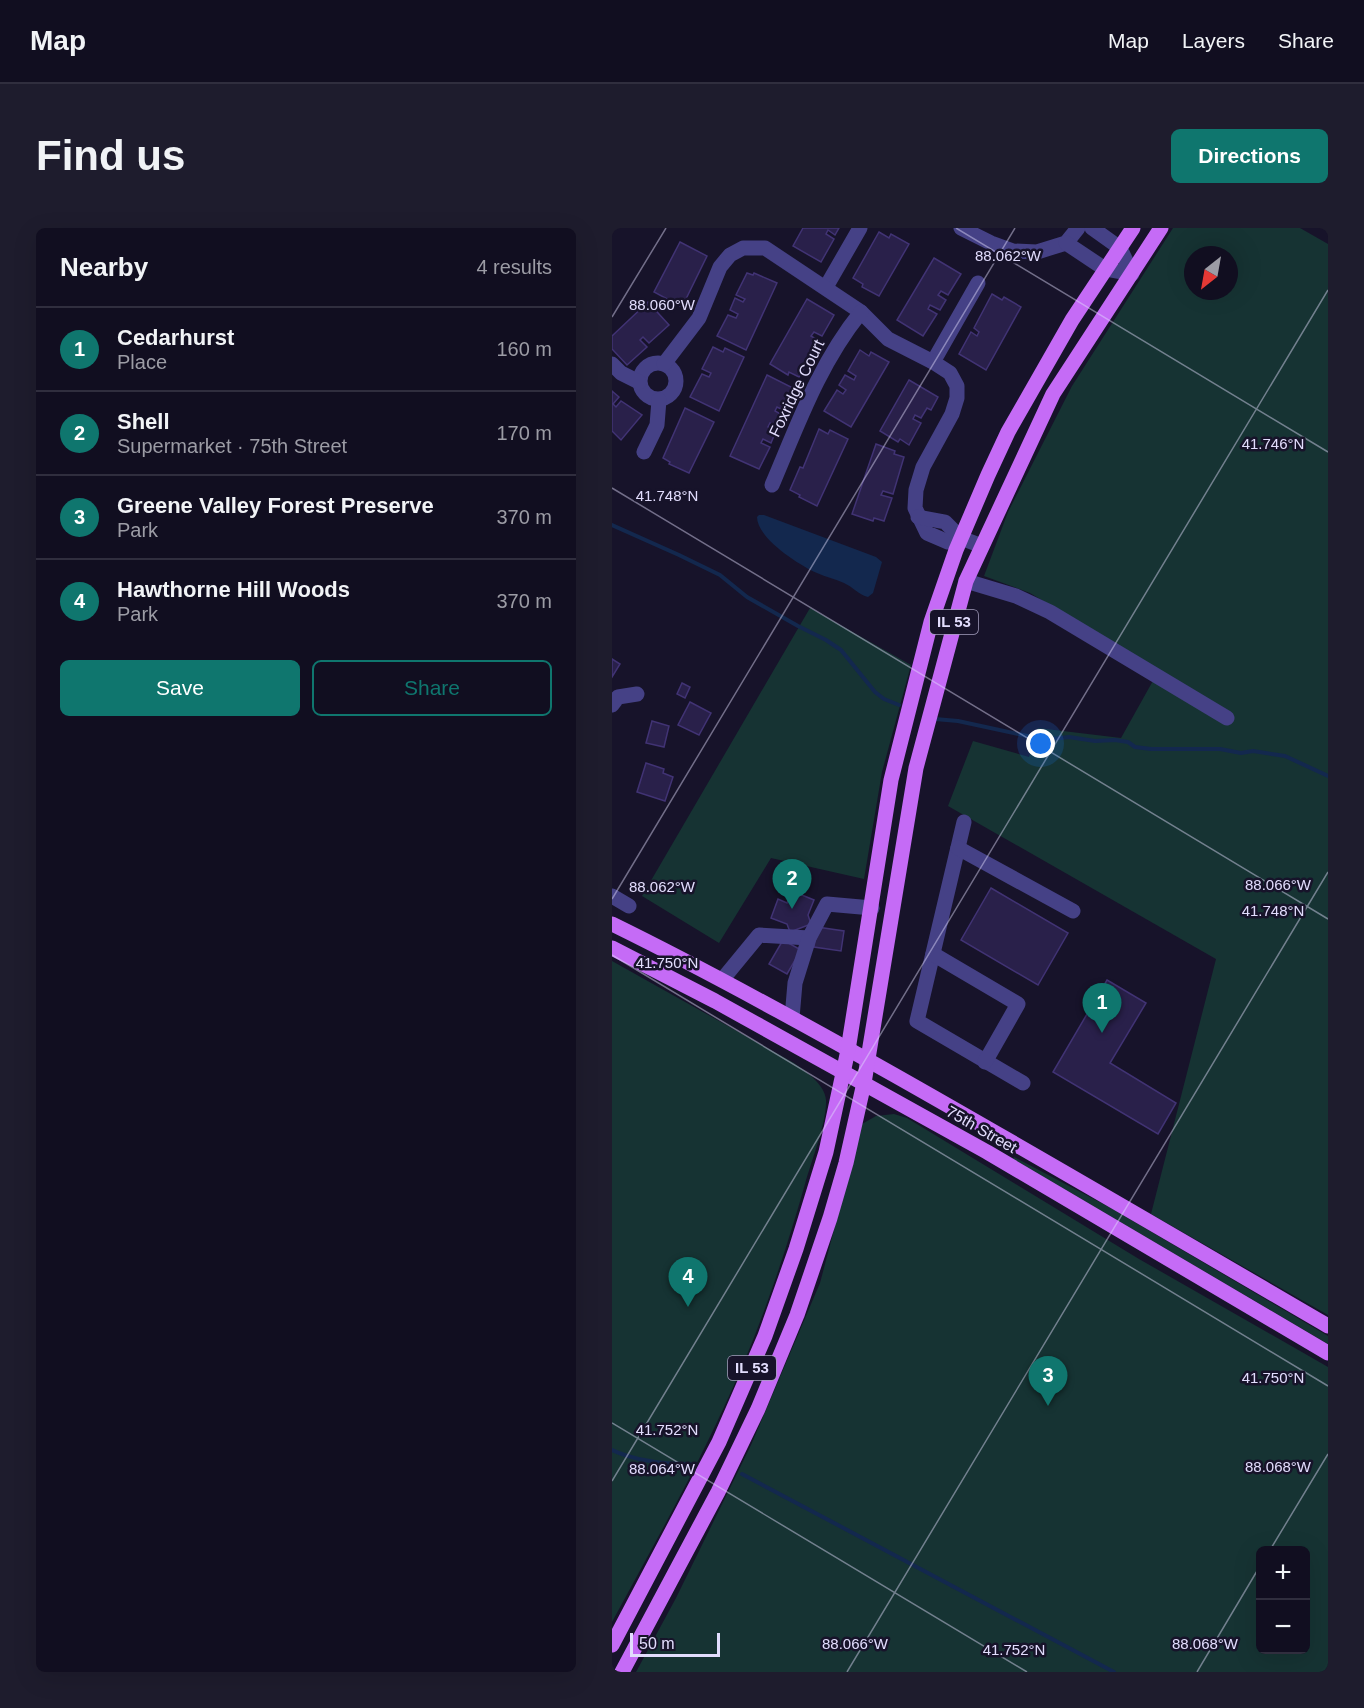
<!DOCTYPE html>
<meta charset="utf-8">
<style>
body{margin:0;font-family:Arial,sans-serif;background:#1e1c2d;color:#f1f3f6}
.controls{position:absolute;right:18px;bottom:18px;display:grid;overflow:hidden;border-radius:9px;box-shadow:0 6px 24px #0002}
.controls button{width:54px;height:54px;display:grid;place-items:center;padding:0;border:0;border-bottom:2px solid #302e3e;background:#110e20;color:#f1f3f6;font:30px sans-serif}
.compass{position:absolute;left:572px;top:18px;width:54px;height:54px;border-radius:50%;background:#110e20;box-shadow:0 6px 24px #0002;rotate:211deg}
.scale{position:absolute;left:18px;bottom:15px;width:90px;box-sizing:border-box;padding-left:6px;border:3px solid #e2ddfd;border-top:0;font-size:16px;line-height:21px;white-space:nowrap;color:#e2ddfd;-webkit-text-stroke:4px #17132a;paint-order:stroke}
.you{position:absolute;left:429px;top:516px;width:21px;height:21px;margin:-15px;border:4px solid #fff;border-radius:50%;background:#1a73e8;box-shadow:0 0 0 9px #1a73e833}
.badge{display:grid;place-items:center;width:39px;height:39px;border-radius:50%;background:#0f766e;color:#fff;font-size:20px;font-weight:700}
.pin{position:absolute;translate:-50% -50px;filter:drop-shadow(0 2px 3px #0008)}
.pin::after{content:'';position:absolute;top:32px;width:21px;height:18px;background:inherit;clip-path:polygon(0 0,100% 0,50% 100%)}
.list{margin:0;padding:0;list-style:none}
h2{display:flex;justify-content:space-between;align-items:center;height:78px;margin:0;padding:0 24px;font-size:26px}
h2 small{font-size:20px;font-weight:400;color:#9c9ca5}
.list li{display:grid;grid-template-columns:39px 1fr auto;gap:18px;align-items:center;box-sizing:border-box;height:84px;padding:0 24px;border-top:2px solid #302e3e}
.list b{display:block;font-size:22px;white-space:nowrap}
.list p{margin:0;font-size:20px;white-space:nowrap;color:#9c9ca5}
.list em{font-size:20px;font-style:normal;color:#9c9ca5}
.actions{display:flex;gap:12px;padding:18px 24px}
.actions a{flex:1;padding:14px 0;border:2px solid #0f766e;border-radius:9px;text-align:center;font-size:21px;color:#0f766e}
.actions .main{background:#0f766e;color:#fff}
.map{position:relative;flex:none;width:716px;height:1444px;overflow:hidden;border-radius:9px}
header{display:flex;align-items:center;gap:36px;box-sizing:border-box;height:84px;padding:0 30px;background:#110e20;border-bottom:2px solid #302e3e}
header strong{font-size:28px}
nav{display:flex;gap:33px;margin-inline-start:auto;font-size:21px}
.intro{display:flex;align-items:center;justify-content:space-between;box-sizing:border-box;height:144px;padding:0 36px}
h1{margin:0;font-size:42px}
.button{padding:15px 27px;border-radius:9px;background:#0f766e;color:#fff;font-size:21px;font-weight:700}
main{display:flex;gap:36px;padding:0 36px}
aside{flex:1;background:#110e20;border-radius:9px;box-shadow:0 6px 24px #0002}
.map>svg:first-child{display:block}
.green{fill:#163333;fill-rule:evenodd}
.water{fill:#13284e}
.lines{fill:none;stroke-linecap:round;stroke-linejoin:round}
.stream{stroke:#13284e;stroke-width:4}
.building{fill:#29204a;stroke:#413374;stroke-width:1.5}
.minor{stroke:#454186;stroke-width:15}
.major{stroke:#c56bf6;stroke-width:15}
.ticks{fill:none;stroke:#e2ddfd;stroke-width:1.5;stroke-opacity:0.45}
.labels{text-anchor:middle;stroke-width:5;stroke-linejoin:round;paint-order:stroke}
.shield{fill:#17132a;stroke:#a5a0be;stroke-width:1.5}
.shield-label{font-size:15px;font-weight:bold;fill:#e2ddfd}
.street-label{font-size:16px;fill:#e2ddfd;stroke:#17132a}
.ticks-label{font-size:15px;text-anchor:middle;fill:#e2ddfd;stroke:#17132a;stroke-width:5;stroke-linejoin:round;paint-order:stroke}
</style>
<header>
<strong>Map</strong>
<nav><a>Map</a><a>Layers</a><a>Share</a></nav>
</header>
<div class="intro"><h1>Find us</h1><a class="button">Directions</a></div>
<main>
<aside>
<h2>Nearby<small>4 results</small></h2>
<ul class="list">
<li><span class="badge">1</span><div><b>Cedarhurst</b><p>Place</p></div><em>160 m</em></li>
<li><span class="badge">2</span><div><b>Shell</b><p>Supermarket · 75th Street</p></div><em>170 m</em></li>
<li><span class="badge">3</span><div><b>Greene Valley Forest Preserve</b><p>Park</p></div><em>370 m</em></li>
<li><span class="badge">4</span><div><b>Hawthorne Hill Woods</b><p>Park</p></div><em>370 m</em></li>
</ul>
<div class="actions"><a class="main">Save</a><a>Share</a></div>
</aside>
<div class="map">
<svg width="716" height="1444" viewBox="0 0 716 1444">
<rect width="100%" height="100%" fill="#17132a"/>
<g class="green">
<path d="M561,0H688L716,16V1087L539,986L604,731L336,578L361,513L417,529L426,500L509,510L547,442L418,365L372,348L396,284L460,158ZM581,27H617V63H581Z"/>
<polygon points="198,380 299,437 270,544 252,651 159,630 107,715 30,668"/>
<path d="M0,733L182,835C194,844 213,856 214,872C215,894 199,934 193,956C178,1009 161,1061 141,1112C102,1210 50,1302 0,1394Z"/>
<path d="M282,886L295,890L527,1031L716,1139V1444H24L64,1370L139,1217L208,1055L250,896L264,888ZM648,1322H694V1422H648Z"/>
<polygon points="402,929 497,979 716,1108 716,1116 401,931"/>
</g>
<path class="water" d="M147,287H152L264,329L270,334L261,365L256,369C247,367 241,359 232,355C223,351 214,349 205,345C187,337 145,310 145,289Z"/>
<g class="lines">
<g class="stream">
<polyline points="0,297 67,327 108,347 135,369 186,398 214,412 229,422 263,464 272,471 287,477"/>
<polyline points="323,491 346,493 420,509 429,508 440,511 457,509 483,513 503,512 516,514 523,519 539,521 608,521 629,525 641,523 673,528 716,548"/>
<path d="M0,1222C24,1233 52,1236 78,1236"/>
<polyline points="130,1246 502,1444"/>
</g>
</g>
<g class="building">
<polygon points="191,0 227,0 223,7 216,2 214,6 222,11 209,34 181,18"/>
<polygon points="267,4 277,10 279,6 297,16 267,68 250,59 251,56 241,50"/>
<polygon points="68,14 95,28 70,79 42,64"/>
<polygon points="322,30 349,46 336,67 329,63 326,67 334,72 328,82 318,77 316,81 325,86 311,108 285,92"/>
<polygon points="135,45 141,47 142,45 165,55 134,122 105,108 116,87 124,90 126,86 118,82 123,70 131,74 133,71 124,67"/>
<polygon points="380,66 390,72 392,69 409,79 374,142 347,126 359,104 365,108 367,104 362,100"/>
<polygon points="195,71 222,87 210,108 202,104 199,108 207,113 187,149 177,144 176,147 158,136"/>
<polygon points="36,74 57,97 37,115 31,109 28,112 35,119 15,137 0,121 0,108"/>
<polygon points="101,119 111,124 113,120 132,129 107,183 78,169 90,146 97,149 99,145 90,141"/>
<polygon points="248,122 257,128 259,124 277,134 239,199 212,183 225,162 231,166 234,162 227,157 233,147 242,152 244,148 236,143"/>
<polygon points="155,147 183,161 173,183 165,179 163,183 172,188 166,199 158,195 156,199 164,203 159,215 151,211 149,215 158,219 147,241 118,228"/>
<polygon points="297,152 326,169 319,182 315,180 309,190 303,187 301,191 309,195 297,217 288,211 286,214 268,203"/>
<polygon points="0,163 7,169 1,176 4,179 9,173 30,187 9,212 0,203"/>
<polygon points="73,180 102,194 77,245 57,236 58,234 51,230"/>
<polygon points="207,201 216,206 218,202 236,211 205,278 187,269 188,267 178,262 188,239 191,240"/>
<polygon points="264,216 283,223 282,226 292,229 281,266 271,263 269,267 280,270 272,293 262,290 261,293 240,286"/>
<polygon points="0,431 8,436 0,449"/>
<polygon points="70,455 78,459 73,470 65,466"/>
<polygon points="78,474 99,485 87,507 66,497"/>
<polygon points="40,493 57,498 52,519 34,515"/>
<polygon points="34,535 52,541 51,545 61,549 53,573 25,564"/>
<polygon points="379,660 456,705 426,757 349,712"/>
<polygon points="180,663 202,672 196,687 199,696 178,704 175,696 159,690 166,671 175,675"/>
<polygon points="205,699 232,703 229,723 202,719"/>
<polygon points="171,712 189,722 175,746 157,736"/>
<polygon points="495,752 534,775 498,835 564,875 546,906 441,844"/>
</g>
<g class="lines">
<g class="minor">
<polyline points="349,0 379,15 401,23 425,24 454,15 466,0"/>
<polyline points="454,15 493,41 520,46 508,20 480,0"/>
<polyline points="214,59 248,0"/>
<polyline points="321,134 366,55"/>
<circle cx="46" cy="153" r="18"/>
<polyline points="0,136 9,145 27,154"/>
<polyline points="52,136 87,90 108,39 118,27 131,20 153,20 249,84 276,111 321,134 338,145 345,158 345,170 340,186 311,239 304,262 303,280 315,305 336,314 349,310"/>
<polyline points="32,224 45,197 47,172"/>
<path d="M160,257C186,196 207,136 249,84"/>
<polyline points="306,289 333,294 349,310 370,318"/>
<polyline points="354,353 404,368 438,384 615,490"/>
<polyline points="0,477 6,469 25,466"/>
<polyline points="352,594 305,793 411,855"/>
<polyline points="346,620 461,683"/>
<polyline points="0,668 17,678"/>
<polyline points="321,726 406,776 373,834"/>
<polyline points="110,752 147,707 197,710"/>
<polyline points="180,790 183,755 197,710 215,676 260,680"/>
</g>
<g class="major">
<path d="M0,696C96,743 190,795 284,848C429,930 572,1014 716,1098"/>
<polyline points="0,720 103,773 375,924 716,1125"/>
<polyline points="0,1417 107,1214 153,1108 184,1021 214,924 236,822 279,552 319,394 344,322 376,247 396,204 460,92 521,0"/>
<polyline points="10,1444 106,1264 146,1181 185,1087 218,990 234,935 252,855 304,540 354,353 441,166 549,0"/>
</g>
</g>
<path class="ticks" d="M344,0L716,224M0,89L54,0M0,260L716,691M0,671L403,0M0,727L716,1158M0,1195L415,1444M0,1253L716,62M658,1322L716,1226M235,1444L716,644M585,1444L648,1338"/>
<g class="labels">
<g class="shield">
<rect x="318" y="382" width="48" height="24" rx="4.5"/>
<rect x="116" y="1128" width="48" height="24" rx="4.5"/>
</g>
<g class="shield-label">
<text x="342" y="399">IL 53</text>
<text x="140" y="1145">IL 53</text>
</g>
<g class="street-label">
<text transform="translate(184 160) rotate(-64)" y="6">Foxridge Court</text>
<text transform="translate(370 901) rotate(30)" y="6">75th Street</text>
</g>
</g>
<g class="ticks-label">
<text x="396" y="33">88.062°W</text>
<text x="50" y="82">88.060°W</text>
<text x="661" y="221">41.746°N</text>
<text x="55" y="273">41.748°N</text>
<text x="666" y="662">88.066°W</text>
<text x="50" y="664">88.062°W</text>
<text x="661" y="688">41.748°N</text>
<text x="55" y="740">41.750°N</text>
<text x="661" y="1155">41.750°N</text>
<text x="55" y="1207">41.752°N</text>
<text x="666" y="1244">88.068°W</text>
<text x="50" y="1246">88.064°W</text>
<text x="243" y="1421">88.066°W</text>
<text x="593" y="1421">88.068°W</text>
<text x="402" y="1427">41.752°N</text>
</g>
</svg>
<div class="controls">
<button>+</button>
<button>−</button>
</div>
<svg class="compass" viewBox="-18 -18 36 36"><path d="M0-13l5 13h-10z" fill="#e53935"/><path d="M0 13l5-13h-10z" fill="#9c9ca5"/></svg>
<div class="scale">50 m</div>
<div class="you"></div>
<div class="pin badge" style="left:490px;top:805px">1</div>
<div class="pin badge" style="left:180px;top:681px">2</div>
<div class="pin badge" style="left:436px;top:1178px">3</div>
<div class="pin badge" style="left:76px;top:1079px">4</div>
</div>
</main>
